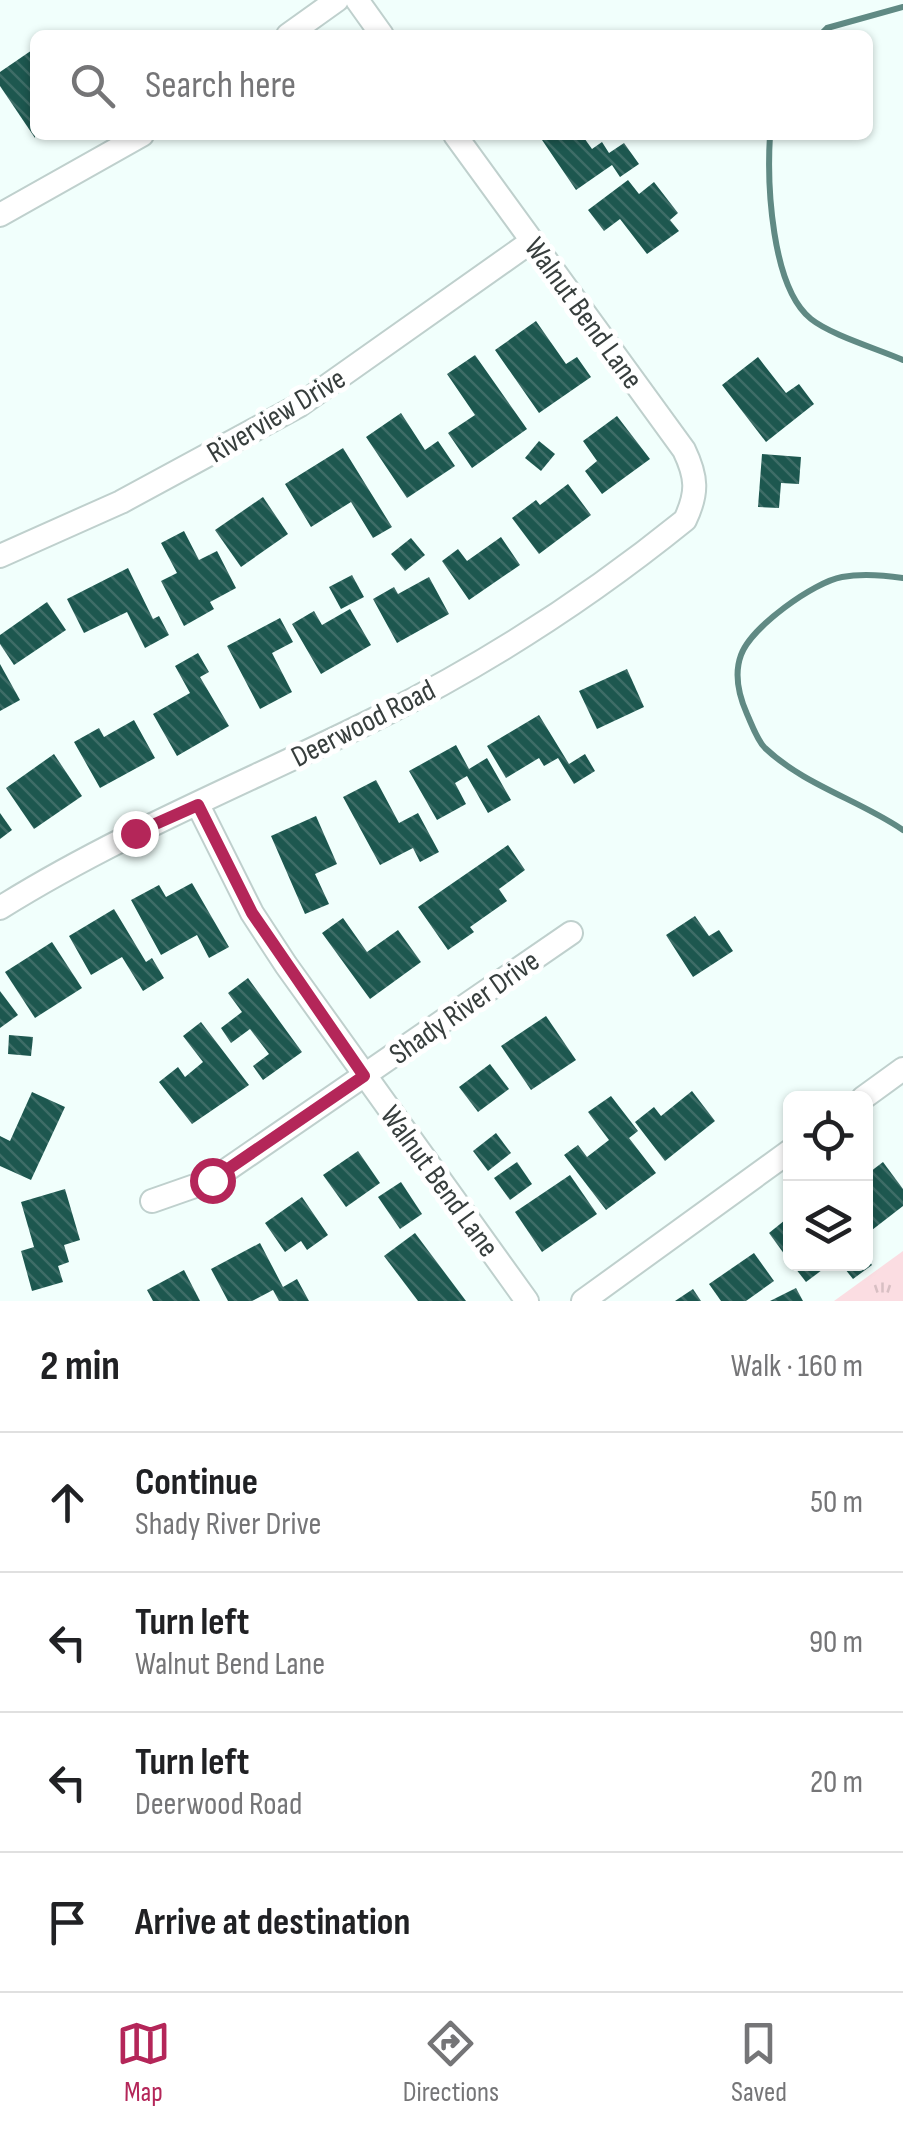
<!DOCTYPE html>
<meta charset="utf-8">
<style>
body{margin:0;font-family:"Sofia Sans Condensed",sans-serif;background:#f2f2f2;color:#202124}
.controls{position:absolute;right:30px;bottom:30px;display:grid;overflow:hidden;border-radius:15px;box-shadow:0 2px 8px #0004}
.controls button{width:90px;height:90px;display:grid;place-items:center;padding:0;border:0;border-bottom:2px solid #e0e0e0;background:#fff;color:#202124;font:50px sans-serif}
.stop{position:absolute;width:30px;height:30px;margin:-22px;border:8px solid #b42659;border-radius:50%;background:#fff}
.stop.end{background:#b42659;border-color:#fff;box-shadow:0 2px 10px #0008}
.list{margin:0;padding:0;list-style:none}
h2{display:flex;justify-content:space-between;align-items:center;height:130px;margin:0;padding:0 40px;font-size:42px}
h2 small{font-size:32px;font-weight:400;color:#757577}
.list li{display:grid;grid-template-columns:65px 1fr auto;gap:30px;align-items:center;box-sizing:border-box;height:140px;padding:0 40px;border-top:2px solid #e0e0e0}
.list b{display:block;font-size:38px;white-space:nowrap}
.list p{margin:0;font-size:32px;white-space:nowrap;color:#757577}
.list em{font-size:32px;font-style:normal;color:#757577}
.icon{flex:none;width:55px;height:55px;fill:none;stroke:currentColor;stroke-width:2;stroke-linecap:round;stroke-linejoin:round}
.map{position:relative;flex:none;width:903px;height:1301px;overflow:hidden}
.search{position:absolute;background:#fff;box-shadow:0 2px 8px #0004;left:30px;right:30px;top:30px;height:110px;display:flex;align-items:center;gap:25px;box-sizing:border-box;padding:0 35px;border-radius:15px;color:#757577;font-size:38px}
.sheet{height:690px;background:#fff}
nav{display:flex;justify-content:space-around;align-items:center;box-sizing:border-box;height:140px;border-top:2px solid #e0e0e0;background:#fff;font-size:28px;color:#757577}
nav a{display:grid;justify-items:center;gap:5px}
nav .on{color:#b42659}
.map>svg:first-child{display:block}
.park{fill:url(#park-tufts)}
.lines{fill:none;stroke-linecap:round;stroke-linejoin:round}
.stream{stroke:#608a84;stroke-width:6}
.building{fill:url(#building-back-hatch)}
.minor-casing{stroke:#bfd0cd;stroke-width:26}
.minor{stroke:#fff;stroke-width:22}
.route{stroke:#b42659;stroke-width:12}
.labels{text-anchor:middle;stroke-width:10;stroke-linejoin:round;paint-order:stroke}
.street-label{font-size:30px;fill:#373e3d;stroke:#fff}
</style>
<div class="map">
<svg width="903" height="1301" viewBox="0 0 903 1301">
<defs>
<pattern id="park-tufts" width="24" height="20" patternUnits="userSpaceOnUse" patternTransform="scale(2.5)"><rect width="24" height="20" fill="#fbdde2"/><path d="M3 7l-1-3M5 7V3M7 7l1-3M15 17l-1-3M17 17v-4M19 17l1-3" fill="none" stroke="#d8bfc3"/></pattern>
<pattern id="building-back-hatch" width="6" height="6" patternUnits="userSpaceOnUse" patternTransform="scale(2.5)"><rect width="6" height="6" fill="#1d574f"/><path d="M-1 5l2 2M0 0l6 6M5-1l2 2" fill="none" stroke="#3e6d67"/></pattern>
</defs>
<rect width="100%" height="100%" fill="#f1fffc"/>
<polygon class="park" points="903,1251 903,1301 834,1301"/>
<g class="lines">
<g class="stream">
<polyline points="820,35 827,28 903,7"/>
<path d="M770,135C767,183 771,287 811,319C831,335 878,349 903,360"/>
<path d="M903,578C883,575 863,573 842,577C814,582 751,627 741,655C734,674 739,696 747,714C752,725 757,740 765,748C804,785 859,800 903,830"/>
</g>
</g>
<g class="building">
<polygon points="35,48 35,138 0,86 0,72"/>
<polygon points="543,135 582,135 592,149 602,142 609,153 624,143 639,164 620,177 612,165 576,190 540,137"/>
<polygon points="628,180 639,194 654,182 678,213 670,220 679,231 647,254 620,219 604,231 588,210"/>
<polygon points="536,321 566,364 577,357 591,377 539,413 495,350"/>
<polygon points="475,355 527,429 472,468 448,433 475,415 447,374"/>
<polygon points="758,357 786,393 799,384 814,404 766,442 722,385"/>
<polygon points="401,413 425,450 438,441 455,466 407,498 366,437"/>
<polygon points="617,416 650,459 602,494 585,471 597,461 583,441"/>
<polygon points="539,441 555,454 541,471 525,458"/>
<polygon points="343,448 392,527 373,538 351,502 311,527 285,484"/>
<polygon points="762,454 801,457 799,484 781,483 779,508 758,507"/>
<polygon points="568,484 591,515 539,554 512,518 536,500 540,505"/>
<polygon points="263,497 288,534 241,567 215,530"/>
<polygon points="184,531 199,560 217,551 236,588 210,602 214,609 184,626 161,581 177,573 161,543"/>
<polygon points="501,537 520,565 469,600 442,561 458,549 467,561"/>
<polygon points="411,538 425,555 405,571 391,554"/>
<polygon points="128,568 153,619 159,616 169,635 145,648 127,612 84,633 67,599"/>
<polygon points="352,575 364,597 341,609 329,587"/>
<polygon points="429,577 449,614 397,643 373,599 394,587 398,594"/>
<polygon points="47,602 66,630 14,665 0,644 0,635"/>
<polygon points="350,609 371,645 321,674 292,624 314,611 322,625"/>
<polygon points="280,618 293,642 272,653 292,692 260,709 227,646"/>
<polygon points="198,653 209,672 200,677 229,726 177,756 153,714 190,693 175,666"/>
<polygon points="0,664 20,700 0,711"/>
<polygon points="627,669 644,707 597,729 579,691"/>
<polygon points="539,715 569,764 585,754 595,771 574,784 558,758 544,766 539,758 506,778 487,746"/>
<polygon points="134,720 155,758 100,788 74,742 99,728 104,737"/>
<polygon points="456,745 469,769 487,758 511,800 488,813 467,776 455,783 466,804 437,820 409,771"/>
<polygon points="54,754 82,796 34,829 6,788"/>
<polygon points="376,780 399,823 418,813 439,852 420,862 413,848 380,865 343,797"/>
<polygon points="0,813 12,830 0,839"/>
<polygon points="316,816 337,864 315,874 329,904 305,914 271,836"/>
<polygon points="508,845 525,870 499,889 507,901 470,927 474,932 448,950 418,907"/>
<polygon points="192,883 229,947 209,958 197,935 161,955 131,900 159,885 166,897"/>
<polygon points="114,909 146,962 152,958 164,978 143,991 122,957 91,975 69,936"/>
<polygon points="695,916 709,936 719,930 733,951 693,977 666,935"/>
<polygon points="343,918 367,952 398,930 421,962 370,999 322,933"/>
<polygon points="52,942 82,988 35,1018 5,972"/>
<polygon points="248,978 302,1052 263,1080 253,1066 269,1054 250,1029 231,1043 221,1028 242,1012 228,993"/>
<polygon points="0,991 18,1015 0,1028"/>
<polygon points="546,1016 576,1060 531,1090 501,1046"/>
<polygon points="201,1022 249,1085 192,1124 159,1082 178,1067 185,1077 203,1062 183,1036"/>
<polygon points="9,1035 33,1037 31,1056 8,1054"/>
<polygon points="490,1064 509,1089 478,1112 459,1087"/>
<polygon points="692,1091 715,1121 665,1161 635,1122 654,1107 661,1116"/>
<polygon points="32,1092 65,1107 31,1180 0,1166 0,1136 10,1141"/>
<polygon points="611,1096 638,1131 629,1138 656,1173 606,1210 564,1155 578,1145 587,1157 609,1140 588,1112"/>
<polygon points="496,1133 511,1153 488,1171 473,1151"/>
<polygon points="358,1151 380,1183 346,1207 323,1175"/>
<polygon points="517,1162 532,1184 510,1200 494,1178"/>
<polygon points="883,1162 903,1189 903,1206 872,1230 866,1222 866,1175"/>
<polygon points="570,1175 597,1214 542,1252 515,1212"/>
<polygon points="401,1182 422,1214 400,1229 378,1197"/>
<polygon points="65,1189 80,1240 64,1245 69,1262 58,1266 63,1282 32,1291 21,1251 34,1247 21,1202"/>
<polygon points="302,1197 328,1235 307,1250 301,1241 285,1252 265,1223"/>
<polygon points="790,1216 790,1262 769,1233"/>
<polygon points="415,1233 466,1301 418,1301 384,1256"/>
<polygon points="260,1243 283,1287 297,1279 309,1301 279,1301 273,1290 252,1301 228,1301 211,1269"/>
<polygon points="754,1253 774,1281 746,1301 721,1301 709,1284"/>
<polygon points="866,1257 872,1265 853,1279 841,1264 866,1264"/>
<polygon points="792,1264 830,1264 806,1282"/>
<polygon points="184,1270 200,1301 153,1301 147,1290"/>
<polygon points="796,1288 803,1301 770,1301"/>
<polygon points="693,1289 701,1301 675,1301"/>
</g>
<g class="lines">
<defs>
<g id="minor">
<polyline points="357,0 382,35"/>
<polyline points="288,35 337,0"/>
<polyline points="0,215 142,135"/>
<polyline points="0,556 121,502 300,405 532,241"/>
<polyline points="198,805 252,913 286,965 527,1301"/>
<path d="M0,908C120,833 253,780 379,717C488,663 591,596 685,520C698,493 697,477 684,450L455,135"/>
<polyline points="863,1098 903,1069"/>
<polyline points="152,1201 212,1180 571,933"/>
<polyline points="583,1301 790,1151"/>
</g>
</defs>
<use href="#minor" class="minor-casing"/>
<use href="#minor" class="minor"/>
</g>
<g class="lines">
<polyline class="route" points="135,833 198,805 252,913 364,1076 212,1180"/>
</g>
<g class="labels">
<g class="street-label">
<text transform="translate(584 313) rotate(54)" y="10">Walnut Bend Lane</text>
<text transform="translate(276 415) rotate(-31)" y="10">Riverview Drive</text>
<text transform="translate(363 723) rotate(-27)" y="10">Deerwood Road</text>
<text transform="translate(464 1007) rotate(-35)" y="10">Shady River Drive</text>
<text transform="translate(440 1181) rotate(54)" y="10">Walnut Bend Lane</text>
</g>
</g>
</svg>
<div class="controls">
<button><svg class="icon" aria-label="locate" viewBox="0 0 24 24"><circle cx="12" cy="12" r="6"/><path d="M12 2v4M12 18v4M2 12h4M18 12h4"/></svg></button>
<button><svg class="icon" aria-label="layers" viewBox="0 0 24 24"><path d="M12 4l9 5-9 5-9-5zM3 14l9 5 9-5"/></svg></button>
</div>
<div class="stop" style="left:212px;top:1180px"></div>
<div class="stop end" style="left:135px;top:833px"></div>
<div class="search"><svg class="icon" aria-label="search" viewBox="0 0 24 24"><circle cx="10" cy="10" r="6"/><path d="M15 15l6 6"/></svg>Search here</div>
</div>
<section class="sheet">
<h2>2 min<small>Walk · 160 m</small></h2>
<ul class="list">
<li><svg class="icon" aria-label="ahead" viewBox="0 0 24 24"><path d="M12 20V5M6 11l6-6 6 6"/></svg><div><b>Continue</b><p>Shady River Drive</p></div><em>50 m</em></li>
<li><svg class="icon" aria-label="left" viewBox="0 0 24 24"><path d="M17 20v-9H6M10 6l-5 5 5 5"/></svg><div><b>Turn left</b><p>Walnut Bend Lane</p></div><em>90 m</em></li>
<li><svg class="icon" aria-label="left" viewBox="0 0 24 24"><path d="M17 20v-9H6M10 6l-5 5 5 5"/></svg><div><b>Turn left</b><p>Deerwood Road</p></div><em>20 m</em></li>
<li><svg class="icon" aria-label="arrive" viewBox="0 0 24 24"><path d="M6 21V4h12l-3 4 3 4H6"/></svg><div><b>Arrive at destination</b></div></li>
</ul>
</section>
<nav>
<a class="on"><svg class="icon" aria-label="map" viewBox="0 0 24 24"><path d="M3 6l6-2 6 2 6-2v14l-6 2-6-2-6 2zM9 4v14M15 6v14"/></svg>Map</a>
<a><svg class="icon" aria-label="directions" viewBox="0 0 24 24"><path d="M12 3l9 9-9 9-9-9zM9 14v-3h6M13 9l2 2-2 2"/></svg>Directions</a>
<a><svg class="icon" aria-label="saved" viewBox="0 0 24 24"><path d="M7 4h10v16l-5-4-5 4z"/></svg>Saved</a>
</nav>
